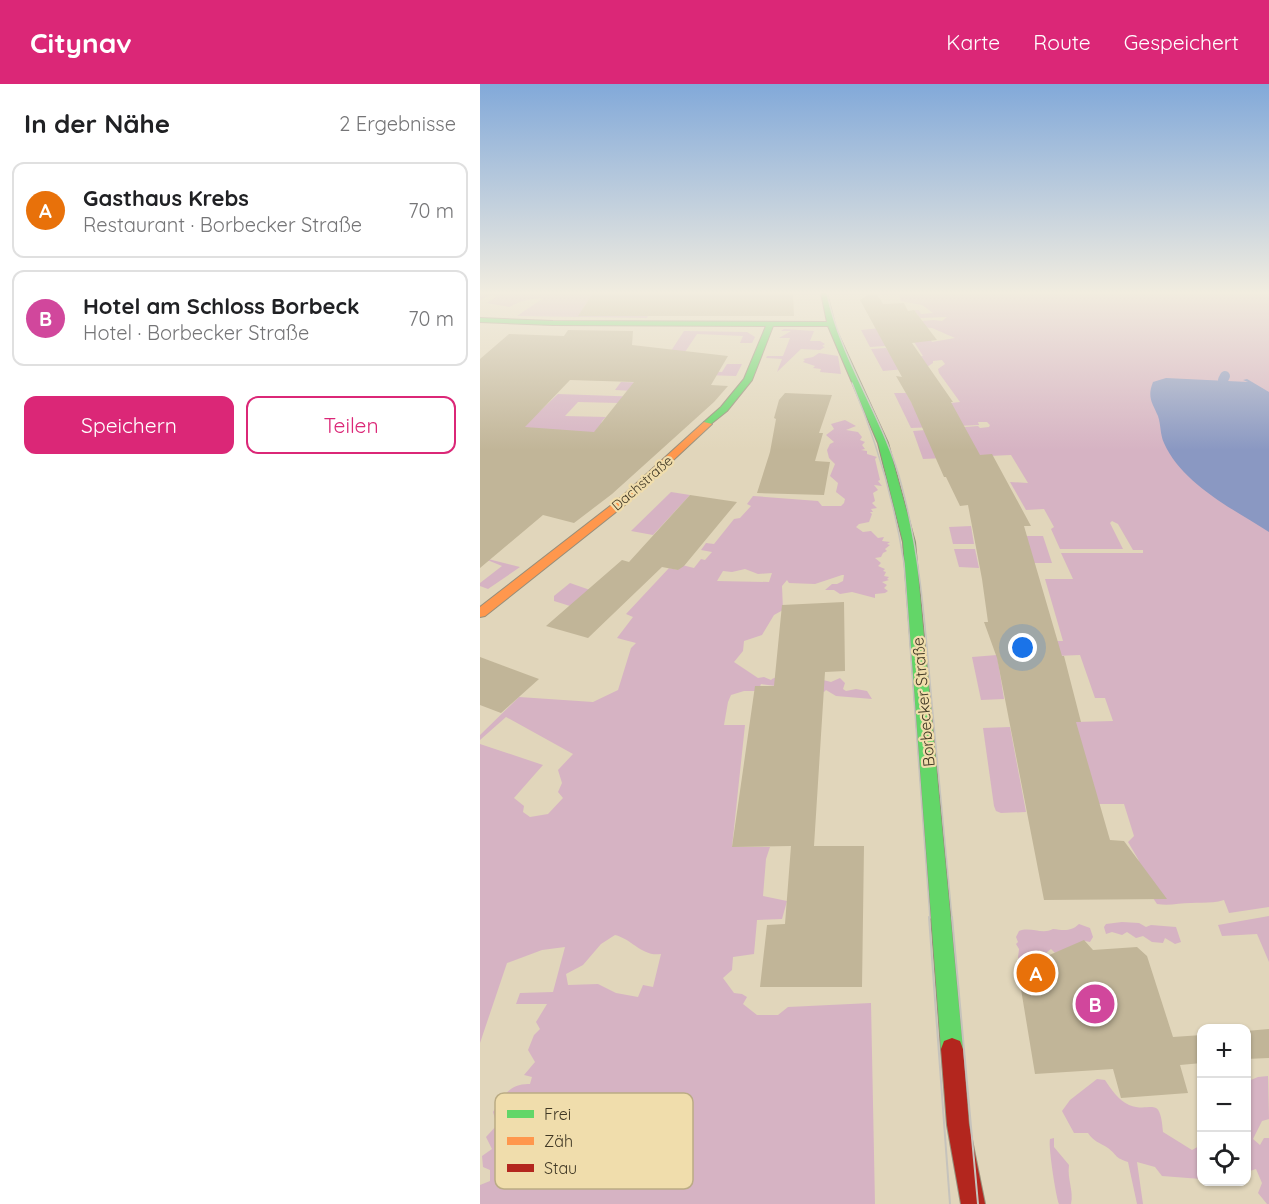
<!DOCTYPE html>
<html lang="de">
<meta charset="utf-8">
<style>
body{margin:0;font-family:Quicksand,sans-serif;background:#f6f6f6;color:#202124}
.controls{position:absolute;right:18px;bottom:18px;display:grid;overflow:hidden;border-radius:12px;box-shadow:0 2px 4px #0004}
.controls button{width:54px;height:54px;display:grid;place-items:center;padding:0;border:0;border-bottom:2px solid #e0e0e0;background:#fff;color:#202124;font:30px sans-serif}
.you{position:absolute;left:543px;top:564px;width:21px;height:21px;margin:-15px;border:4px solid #fff;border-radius:50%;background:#1a73e8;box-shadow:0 0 0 9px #1a73e833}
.badge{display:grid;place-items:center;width:39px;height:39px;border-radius:50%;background:#db2777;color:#fff;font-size:20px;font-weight:700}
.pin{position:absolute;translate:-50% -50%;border:3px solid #fff;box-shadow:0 2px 6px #0006}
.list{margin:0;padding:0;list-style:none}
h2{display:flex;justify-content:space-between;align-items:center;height:78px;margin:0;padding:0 24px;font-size:26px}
h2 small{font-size:20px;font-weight:400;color:#757577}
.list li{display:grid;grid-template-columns:39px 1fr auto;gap:18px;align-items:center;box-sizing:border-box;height:96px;margin:0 12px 12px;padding:0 12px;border:2px solid #e0e0e0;border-radius:12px}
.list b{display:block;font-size:22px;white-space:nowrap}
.list p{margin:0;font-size:20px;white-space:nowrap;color:#757577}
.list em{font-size:20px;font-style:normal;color:#757577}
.actions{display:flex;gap:12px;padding:18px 24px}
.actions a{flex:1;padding:14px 0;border:2px solid #db2777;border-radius:12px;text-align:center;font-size:21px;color:#db2777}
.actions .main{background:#db2777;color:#fff}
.icon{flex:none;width:33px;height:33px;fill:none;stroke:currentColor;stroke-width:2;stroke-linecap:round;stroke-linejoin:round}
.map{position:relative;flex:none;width:789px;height:1120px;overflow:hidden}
header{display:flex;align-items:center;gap:36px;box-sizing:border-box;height:84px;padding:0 30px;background:#db2777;color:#fff}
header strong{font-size:28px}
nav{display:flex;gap:33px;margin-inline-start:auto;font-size:21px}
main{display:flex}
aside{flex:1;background:#fff}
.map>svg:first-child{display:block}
.green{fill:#d6b3c3;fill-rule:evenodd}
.water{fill:#8a98c2}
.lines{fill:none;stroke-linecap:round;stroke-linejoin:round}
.stream{stroke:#8a98c2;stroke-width:10}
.building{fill:#c1b598;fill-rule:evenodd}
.fast-casing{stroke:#978e7a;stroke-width:2}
.slow-casing{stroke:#978e7a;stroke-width:2}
.jam-casing{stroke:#978e7a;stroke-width:2}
.fast{fill:#63d668;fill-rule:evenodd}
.slow{fill:#ff974d;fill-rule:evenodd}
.jam{fill:#b3261e;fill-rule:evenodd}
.tram-far1{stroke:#c6c3bc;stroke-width:1.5}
.tram{stroke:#c6c3bc;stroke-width:2}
.labels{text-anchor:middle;stroke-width:4.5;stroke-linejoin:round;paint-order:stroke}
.far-street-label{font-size:14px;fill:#403825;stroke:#f0ddac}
.street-label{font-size:16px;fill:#403825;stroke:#f0ddac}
.key{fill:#f0ddac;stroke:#bbac84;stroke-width:1.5}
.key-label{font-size:16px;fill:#403825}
</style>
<header>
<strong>Citynav</strong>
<nav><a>Karte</a><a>Route</a><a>Gespeichert</a></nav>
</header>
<main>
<aside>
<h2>In der Nähe<small>2 Ergebnisse</small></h2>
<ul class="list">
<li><span class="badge" style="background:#e8710a">A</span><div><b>Gasthaus Krebs</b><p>Restaurant · Borbecker Straße</p></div><em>70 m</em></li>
<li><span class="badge" style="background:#d1479c">B</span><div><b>Hotel am Schloss Borbeck</b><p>Hotel · Borbecker Straße</p></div><em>70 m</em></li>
</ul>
<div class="actions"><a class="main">Speichern</a><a>Teilen</a></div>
</aside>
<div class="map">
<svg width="789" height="1120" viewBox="0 0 789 1120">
<rect width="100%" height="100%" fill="#e1d6bb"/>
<g class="green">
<path d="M0,209H113L99,231L168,232L167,234L37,232L62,215C52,214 39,217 30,223L7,219L17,212L11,211L0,216Z"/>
<path d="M418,209H789V823L749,829L744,816C733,820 722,818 711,819C699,819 690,822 677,820L669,808L658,775L648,758L654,752L644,720H619L595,638L633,637L625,614H615L600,571L574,572L570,557H583L565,495H593L581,469H663V466H653L638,440L632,437L630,439L643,465H580L571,445L574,443L564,425L546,426L530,398L548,399L531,371L443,375L433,347L498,342L500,344L509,343L510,341L507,338H498L499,341L431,344L414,309H426L434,323L480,318L459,289L458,285L465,280L462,276L453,277V279L447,283L403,287L391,265L406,264L413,275L443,272L429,250L405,262L390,263L381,246L401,244L446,247L452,258L475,254L452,244L397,240L454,236L462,237L467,233L440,234L434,226H439L441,230L453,229L442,221L421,217Z"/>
<polygon points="304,245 334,247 330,257 340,257 345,260 342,262 345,263 340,266 321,265 297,288 302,275 286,274 287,272 303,272 310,254 299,254 311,247 301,247"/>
<polygon points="204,247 267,248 275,253 272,259 260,259 263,252 217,250 193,286 242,288 247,280 262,280 256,292 191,290 174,308 135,306 141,298 170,299"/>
<polygon points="339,269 358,272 361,290 340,288 341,285 333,284 335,282 323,278 325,276 323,275 333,273"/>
<polygon points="78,310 191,314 181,320 98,318 85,332 126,333 122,337 111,374 0,325 59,328"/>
<path d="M365,336L376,342L366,346L378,348L382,353L380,356L385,358L382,361L385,365L381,366L387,367V370L397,373L395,375L400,396L398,397L402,402L394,401L398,406L393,409L395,417L392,419L397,424L391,425L393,428H390L392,430L389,438L379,440L376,443L383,448L391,447L398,454L404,453L402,457L410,458L407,460L410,461L405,465L407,467L403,469L401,473L395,474L401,479L398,482L405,485L403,487L406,488L404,492L409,493L407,495L409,496L402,498L407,501L404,504L408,507L405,509L395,510V514L372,508L360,510L354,506H345L352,500H357L363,497L364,491H362L335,500L309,499L307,496L302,502L303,526L294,531L282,551L264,557L263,567L254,578L278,594L284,593L291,596C302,587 338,595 351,598L360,594L365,599L363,605L366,607L376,605L387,607L392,615L356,612L346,606L344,608L281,600L278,607H264L251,611L248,618L244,641H265L252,763H290L286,775L283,812L307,817L302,835L277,836L274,870L253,873L252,886L243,894L254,909L262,910L267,913L263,920L277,931H298L308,923L391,919L395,1120H0V1101L10,1097V1086L3,1083L2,1072L12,1065L6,1053L17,1041L13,1028C23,1012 30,999 50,1000L52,993L44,991L55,978L48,966L54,951L60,945L56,938L67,920H36L40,909L73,908L85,863L62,866L27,879L0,959V660L63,681L34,714L44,722L43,728L50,733L68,730L83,714L78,708L82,699L78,686L93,670L26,633L0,656V651L39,613L113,618L138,606L151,564L156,559L137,554L153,533L146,530L189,484L198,486L202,481L214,484L221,475L225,476L232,468L221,466L226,459L234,460L254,435L260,434L271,422L267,420L273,412L338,417L342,422H361L364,419L365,415L356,408L358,399L350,392L355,380L349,374L347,366L350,360L354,358L346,351L354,345L351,340ZM265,485L278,490L292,489L289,498L237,497L243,487L252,488ZM135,851C152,855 162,873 181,870L173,903L163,901L158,913L136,909L118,900L88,901L86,890L103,881L121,860Z"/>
<polygon points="191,408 210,411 173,451 151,447"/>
<polygon points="491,442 494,460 473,460 469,443"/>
<polygon points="546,452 563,452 572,479 552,479"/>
<polygon points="474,465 495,465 499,484 479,483"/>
<polygon points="0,473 40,483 8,505 0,502 0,499 22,482"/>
<polygon points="90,499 110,506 90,522 74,517 74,512"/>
<polygon points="517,571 524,615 501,616 492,573"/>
<polygon points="530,643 546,728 521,729 516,727 514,722 503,644"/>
<polygon points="789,832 789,878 777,850 742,852 738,841"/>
<polygon points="642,838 659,839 666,843 671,841 696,843 701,858 695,860 685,854 683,859 672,858 663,852 656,854 647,848 642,851 632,848 626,850 624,843 626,840"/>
<path d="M599,840L610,844L613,853L610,858L605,857L575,869L571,865L566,869L559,866V870L544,872L543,875L538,874L539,865L536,860L538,858L536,853L539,847C550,842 562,851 573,845C583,846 591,848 599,840Z"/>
<polygon points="788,992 789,1035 782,1037 773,1055 780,1061 784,1054 789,1054 789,1120 787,1120 778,1109 782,1099 776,1085 767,1088 766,998 778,993"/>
<path d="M617,995L625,996C631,1005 638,1016 649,1021C671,1030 680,1009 683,1048L712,1066L721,1061V1095L682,1092L675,1083L657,1078L663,1120H657L648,1078C635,1074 637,1071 628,1064C619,1058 614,1058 608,1049H594L582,1027L590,1016Z"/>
<path d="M574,1054V1063L589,1081C587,1095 594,1107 591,1120H579C576,1113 568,1062 570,1055Z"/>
</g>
<path class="water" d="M686,294L768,298L763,296L767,295L789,308V448C753,425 702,400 684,359C680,350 681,341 678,332C672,318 667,313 673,298Z"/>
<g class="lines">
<polyline class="stream" points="743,296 745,292"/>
</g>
<g class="building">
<polygon points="113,209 313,209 314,232 98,232"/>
<polygon points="391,209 396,209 403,220 424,219 428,227 434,226 457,256 432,259 473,318 471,318 500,371 512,370 551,442 544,442 582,572 584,572 601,638 596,638 630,756 644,757 687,815 564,816 517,574 504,538 508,538 502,495 488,421 480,422 466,393 464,393 431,318 416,292 422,293 380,216"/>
<path d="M88,246L153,247L152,261L248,272L231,301L248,302L234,318L132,410L94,439L63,431L0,484V275L29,250L84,252ZM90,296L154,298L114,348L45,343Z"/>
<polygon points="305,309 352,311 339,349 343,349 335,377 350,378 344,411 277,409 290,368 296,335 294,334 299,316"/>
<polygon points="210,411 257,418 204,482 198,486 182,483 108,554 66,542 142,476 149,478"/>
<polygon points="364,518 365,587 345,588 334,762 384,762 382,903 280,903 287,841 305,840 311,762 252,763 275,602 294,602 302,521"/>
<polygon points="0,573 59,595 21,629 0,621"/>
<polygon points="604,856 613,866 657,863 667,872 693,953 722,951 722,979 700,981 708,1009 641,1014 633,985 555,990 539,893 544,882"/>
<polygon points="789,945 789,974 766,975 766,947"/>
</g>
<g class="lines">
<defs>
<polygon id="fast" points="341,209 347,209 356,245 408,359 435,458 483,965 480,973 472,976 464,973 461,965 423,458 398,359 348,242 293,242 272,296 247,327 227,343 224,342 224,338 241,323 264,295 286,242 73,241 0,238 0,234 73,237 347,238"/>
<polygon id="slow" points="224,338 232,340 146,420 5,532 0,533 0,523 138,416"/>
<polygon id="jam" points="472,954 480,957 483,965 489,1041 505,1120 481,1120 467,1041 461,965 464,957"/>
</defs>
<use href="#fast" class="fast-casing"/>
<use href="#slow" class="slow-casing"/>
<use href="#jam" class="jam-casing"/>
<use href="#fast" class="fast"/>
<use href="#slow" class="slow"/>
<use href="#jam" class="jam"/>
<g class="tram-far1">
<path d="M347,209C361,278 405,335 422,403C440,470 445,540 451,609C458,684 465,759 472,834"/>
<path d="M372,299C397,358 414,416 424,479L450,834"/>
</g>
<g class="tram">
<polyline points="449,833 470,1120"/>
<polyline points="472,833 498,1120"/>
</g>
</g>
<linearGradient id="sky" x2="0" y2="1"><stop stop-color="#82a9d9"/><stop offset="0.57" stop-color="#f2ede0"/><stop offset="1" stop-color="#f2ede0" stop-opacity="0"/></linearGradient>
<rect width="789" height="366" fill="url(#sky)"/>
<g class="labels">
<g class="far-street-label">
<text transform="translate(162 399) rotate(-41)" y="5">Dachstraße</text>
</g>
<g class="street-label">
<text transform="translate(443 618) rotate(-95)" y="6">Borbecker Straße</text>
</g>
</g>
<rect x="15" y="1009" width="198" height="96" rx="9" class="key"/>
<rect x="27" y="1026" width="27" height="8" fill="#63d668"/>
<rect x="27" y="1053" width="27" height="8" fill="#ff974d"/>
<rect x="27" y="1080" width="27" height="8" fill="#b3261e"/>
<g class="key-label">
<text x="64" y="1036">Frei</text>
<text x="64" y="1063">Zäh</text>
<text x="64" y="1090">Stau</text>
</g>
</svg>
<div class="controls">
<button>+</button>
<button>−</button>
<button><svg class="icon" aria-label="locate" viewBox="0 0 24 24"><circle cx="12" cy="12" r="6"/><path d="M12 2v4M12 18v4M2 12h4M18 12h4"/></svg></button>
</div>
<div class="you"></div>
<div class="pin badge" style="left:556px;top:889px;background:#e8710a">A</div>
<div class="pin badge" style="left:615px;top:920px;background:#d1479c">B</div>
</div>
</main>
